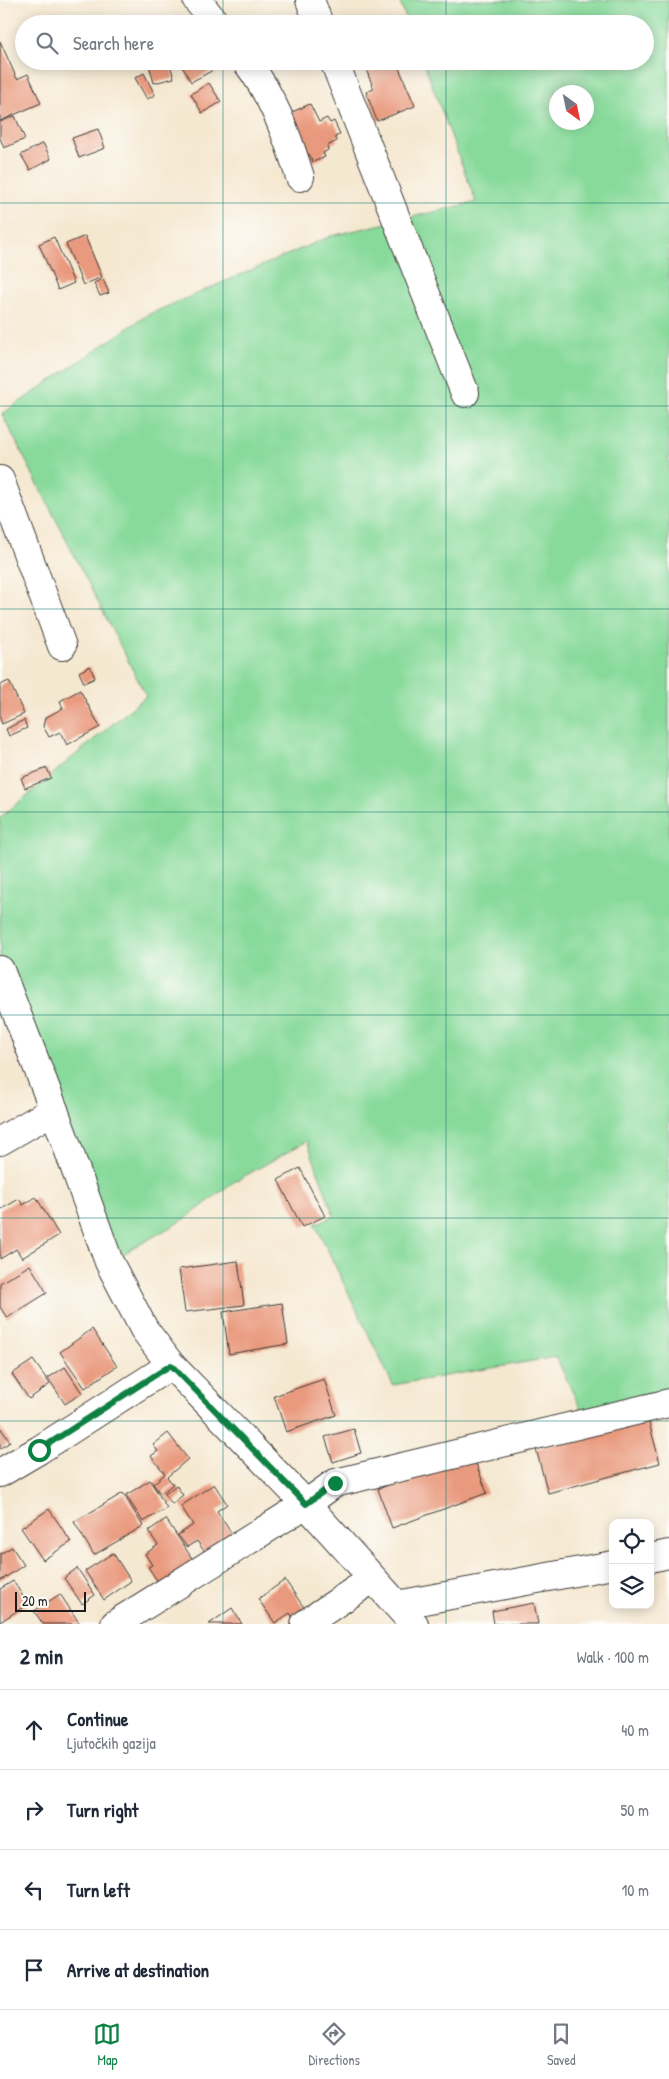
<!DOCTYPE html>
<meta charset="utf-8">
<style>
body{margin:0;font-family:"Patrick Hand",sans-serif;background:#f2f2f3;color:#1f2937}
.controls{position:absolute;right:15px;bottom:15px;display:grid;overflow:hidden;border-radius:10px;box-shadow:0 2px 12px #0003}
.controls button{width:45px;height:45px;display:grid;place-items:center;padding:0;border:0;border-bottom:1px solid #e0e1e3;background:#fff;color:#1f2937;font:25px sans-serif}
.compass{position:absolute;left:549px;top:85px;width:45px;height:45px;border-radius:50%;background:#fff;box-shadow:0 2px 12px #0003;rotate:147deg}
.scale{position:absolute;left:15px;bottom:12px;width:71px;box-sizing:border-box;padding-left:5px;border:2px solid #1c1c1c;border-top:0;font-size:14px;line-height:18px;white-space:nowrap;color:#1c1c1c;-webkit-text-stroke:4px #fdfcf7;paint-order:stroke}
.stop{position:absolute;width:15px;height:15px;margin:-11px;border:4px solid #0b8043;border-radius:50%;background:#fff}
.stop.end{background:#0b8043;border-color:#fff;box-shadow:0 1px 5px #0008}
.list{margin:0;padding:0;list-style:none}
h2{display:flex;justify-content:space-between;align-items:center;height:65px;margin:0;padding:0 20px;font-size:21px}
h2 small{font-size:16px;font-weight:400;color:#747a83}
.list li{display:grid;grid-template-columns:32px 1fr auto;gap:15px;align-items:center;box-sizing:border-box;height:80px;padding:0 20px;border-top:1px solid #e0e1e3}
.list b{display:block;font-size:19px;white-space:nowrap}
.list p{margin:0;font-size:16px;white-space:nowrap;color:#747a83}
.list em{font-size:16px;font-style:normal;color:#747a83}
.icon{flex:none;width:28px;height:28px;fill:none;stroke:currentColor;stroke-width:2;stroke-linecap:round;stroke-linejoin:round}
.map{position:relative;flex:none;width:669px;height:1624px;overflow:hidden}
.search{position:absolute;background:#fff;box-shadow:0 2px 12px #0003;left:15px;right:15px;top:15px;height:55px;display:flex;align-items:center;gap:12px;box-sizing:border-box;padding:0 18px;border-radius:28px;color:#747a83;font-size:19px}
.sheet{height:385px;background:#fff}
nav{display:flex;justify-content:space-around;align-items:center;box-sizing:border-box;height:70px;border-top:1px solid #e0e1e3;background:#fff;font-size:14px;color:#747a83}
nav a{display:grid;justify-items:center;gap:2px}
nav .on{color:#0b8043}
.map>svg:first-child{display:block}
.green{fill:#88da9b;stroke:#527b5c;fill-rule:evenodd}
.building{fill:#e9997d}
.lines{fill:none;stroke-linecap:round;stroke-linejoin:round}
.street-casing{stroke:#3d3b37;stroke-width:30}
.street{stroke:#fff;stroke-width:28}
.route{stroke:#0b8043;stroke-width:6}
.grid{fill:none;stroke:#0f766e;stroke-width:1;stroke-opacity:0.55}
</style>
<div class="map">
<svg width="669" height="1624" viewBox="0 0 669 1624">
<rect width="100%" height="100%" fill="#fdfcf7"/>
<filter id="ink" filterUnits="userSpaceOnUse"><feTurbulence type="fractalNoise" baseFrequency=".02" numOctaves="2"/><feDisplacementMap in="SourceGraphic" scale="10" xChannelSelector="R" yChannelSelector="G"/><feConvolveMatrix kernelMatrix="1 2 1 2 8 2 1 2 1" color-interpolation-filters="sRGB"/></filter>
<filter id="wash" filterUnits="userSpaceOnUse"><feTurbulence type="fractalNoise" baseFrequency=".0096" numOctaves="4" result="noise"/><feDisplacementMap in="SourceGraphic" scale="20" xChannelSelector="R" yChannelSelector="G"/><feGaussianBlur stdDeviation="1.12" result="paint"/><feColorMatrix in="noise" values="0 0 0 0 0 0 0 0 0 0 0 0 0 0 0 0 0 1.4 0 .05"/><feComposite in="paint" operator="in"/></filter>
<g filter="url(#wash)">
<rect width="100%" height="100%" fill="#f5e8d1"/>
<path class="green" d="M399,0H669V1402L583,1414L556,1357L393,1385L315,1224L334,1216L307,1141L232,1183L188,1217L109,1262L0,970V818L146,696L2,414L147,315L331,236L476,202L423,61H645V24H408ZM556,92H586V122H556Z"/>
<g id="blocks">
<g class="building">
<polygon points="0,41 17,79 28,74 41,103 0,121"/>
<polygon points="148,61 169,61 174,78 154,83"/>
<polygon points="179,61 213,61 217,68 191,82"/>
<polygon points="378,61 396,61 415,106 377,121 366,92 374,89 365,67"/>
<polygon points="144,73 155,95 147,99 135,78"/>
<polygon points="209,83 221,102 202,113 191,94"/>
<polygon points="310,104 319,122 327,118 330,123 334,121 340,134 335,137 337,141 327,146 328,150 323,153 325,157 313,162 309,154 305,155 290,113"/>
<polygon points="15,116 25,139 4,148 0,138 0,122"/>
<polygon points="98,129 105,148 79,158 72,138"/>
<polygon points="43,143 51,159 30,170 21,155"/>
<polygon points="85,236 102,277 83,285 66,244"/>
<polygon points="54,237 74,283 58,290 39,244"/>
<polygon points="103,279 109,293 100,296 94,283"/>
<polygon points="90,666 95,678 84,683 79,672"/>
<polygon points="9,681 24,714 2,724 0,719 0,685"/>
<polygon points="80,690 100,727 67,745 60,732 49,737 43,726 45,718 63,708 60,701"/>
<polygon points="24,720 27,728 9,736 6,729"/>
<polygon points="47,768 51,778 25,788 21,778"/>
<polygon points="300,1168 325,1216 302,1227 278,1180"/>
<polygon points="36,1197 59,1235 22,1258 16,1249 0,1259 0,1210 19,1199 23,1205"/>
<polygon points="238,1261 244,1305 185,1312 179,1269"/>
<polygon points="30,1265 47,1293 7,1318 0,1307 0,1283"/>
<polygon points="282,1303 288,1344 229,1354 223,1312"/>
<polygon points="92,1329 117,1366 85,1388 60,1352"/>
<polygon points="33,1360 50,1384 29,1399 12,1374"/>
<polygon points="65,1367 82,1393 65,1404 48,1378"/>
<polygon points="324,1379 336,1415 286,1432 274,1396"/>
<polygon points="648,1419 660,1463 548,1493 536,1449"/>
<polygon points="0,1427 10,1442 0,1449"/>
<polygon points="354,1429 361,1453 333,1462 325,1437"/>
<polygon points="168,1433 188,1459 167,1477 173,1484 161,1494 153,1484 165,1474 151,1456 158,1451 153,1445"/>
<polygon points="472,1453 487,1493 392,1528 378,1489"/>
<polygon points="150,1480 167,1508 143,1522 126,1495"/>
<polygon points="214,1484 227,1504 217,1511 235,1539 208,1557 197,1541 187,1547 178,1535 193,1525 181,1506"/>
<polygon points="176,1485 183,1495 172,1504 165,1494"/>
<polygon points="123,1493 143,1526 94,1555 74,1522"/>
<polygon points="49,1509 71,1542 43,1560 21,1528"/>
<polygon points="166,1519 197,1566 163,1589 148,1567 152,1565 145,1554 158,1545 148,1531"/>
<polygon points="12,1547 24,1565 0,1581 0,1554"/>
<polygon points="113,1553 131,1581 104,1600 85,1571"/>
<polygon points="77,1568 95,1595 82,1604 64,1578"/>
<polygon points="285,1580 307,1612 295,1621 290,1613 275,1623 258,1599"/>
<polygon points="13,1581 28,1604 0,1622 0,1589"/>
<polygon points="60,1594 80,1624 43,1624 34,1611"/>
<polygon points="534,1603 538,1624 494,1624 492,1611"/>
<polygon points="232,1608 242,1624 209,1624"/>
</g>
</g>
</g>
<g filter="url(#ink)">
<use href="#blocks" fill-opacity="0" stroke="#3d3b37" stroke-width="1"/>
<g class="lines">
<defs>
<g id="street">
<polyline points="197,0 216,24"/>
<polyline points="310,0 319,24"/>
<path d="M246,61C273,96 287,135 300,177"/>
<polyline points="334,61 465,393"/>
<polyline points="0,480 62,646"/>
<polyline points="0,970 54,1110 109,1262 144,1329 171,1365 306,1504 414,1624"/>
<polyline points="0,1141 54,1110"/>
<polyline points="0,1473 39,1450 171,1365"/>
<polyline points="650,1558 669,1554"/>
<polyline points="397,1605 613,1565"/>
<polyline points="115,1624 306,1504 335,1483 669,1403"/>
<polyline points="305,1624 372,1579"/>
</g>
</defs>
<use href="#street" class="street-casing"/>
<use href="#street" class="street"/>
</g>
</g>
<g class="lines" filter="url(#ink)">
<polyline class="route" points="39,1450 171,1365 306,1504 335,1483"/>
</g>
<path class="grid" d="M223,0V24M446,0V24M223,61V1624M446,61V1624M0,203H669M0,406H669M0,609H669M0,812H669M0,1015H669M0,1218H669M0,1421H669"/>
</svg>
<div class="controls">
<button><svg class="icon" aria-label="locate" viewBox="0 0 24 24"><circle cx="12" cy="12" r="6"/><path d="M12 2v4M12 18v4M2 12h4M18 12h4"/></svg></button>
<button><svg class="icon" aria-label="layers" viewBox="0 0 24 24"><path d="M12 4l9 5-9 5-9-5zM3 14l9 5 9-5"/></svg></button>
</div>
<svg class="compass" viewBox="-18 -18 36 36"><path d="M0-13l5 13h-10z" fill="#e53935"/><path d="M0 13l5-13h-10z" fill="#747a83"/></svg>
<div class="scale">20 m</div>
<div class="stop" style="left:39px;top:1450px"></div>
<div class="stop end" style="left:335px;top:1483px"></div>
<div class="search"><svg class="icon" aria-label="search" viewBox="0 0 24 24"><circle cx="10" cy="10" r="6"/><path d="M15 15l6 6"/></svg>Search here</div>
</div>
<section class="sheet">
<h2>2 min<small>Walk · 100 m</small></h2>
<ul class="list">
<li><svg class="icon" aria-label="ahead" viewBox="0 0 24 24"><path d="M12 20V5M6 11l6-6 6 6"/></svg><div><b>Continue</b><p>Ljutočkih gazija</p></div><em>40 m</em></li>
<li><svg class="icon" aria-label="right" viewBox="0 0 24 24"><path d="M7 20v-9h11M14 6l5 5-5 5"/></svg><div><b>Turn right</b></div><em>50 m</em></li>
<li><svg class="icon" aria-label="left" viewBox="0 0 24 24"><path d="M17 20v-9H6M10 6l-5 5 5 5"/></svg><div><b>Turn left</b></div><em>10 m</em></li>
<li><svg class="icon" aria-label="arrive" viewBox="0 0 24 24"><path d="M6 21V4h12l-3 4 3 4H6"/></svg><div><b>Arrive at destination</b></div></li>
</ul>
</section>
<nav>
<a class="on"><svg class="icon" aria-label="map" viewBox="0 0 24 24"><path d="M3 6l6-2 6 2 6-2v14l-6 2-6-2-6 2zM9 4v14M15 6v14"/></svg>Map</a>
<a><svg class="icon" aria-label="directions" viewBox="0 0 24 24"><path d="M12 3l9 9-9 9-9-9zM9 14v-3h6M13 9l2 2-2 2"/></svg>Directions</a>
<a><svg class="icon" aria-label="saved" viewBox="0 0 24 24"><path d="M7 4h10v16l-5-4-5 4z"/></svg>Saved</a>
</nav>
